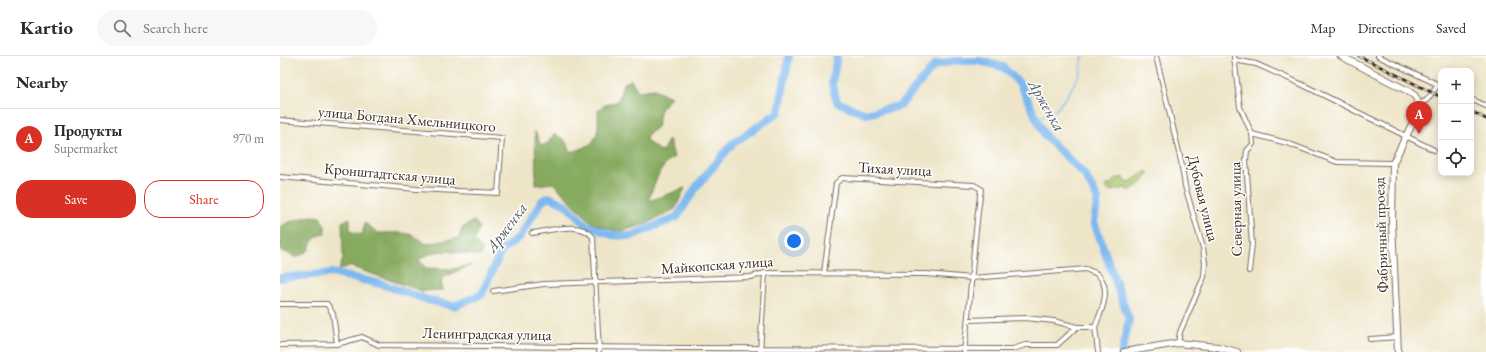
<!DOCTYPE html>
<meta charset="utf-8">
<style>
body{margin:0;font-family:"EB Garamond",serif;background:#f7f7f7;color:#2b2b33}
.controls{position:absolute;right:12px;top:12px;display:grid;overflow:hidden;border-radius:8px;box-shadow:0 2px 10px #0003}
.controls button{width:36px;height:36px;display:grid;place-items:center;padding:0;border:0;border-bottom:1px solid #e1e1e2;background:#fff;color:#2b2b33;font:20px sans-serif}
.you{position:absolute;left:514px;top:185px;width:14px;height:14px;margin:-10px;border:3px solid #fff;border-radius:50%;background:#1a73e8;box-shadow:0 0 0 6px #1a73e833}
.badge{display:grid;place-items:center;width:26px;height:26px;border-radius:50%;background:#d93025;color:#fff;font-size:13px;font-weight:700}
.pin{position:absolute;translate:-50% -33px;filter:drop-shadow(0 1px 2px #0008)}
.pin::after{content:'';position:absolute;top:21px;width:14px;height:12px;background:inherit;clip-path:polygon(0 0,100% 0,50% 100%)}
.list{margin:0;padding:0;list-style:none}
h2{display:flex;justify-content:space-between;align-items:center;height:52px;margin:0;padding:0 16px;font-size:17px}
h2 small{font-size:13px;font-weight:400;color:#7c7c81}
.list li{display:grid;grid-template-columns:26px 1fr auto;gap:12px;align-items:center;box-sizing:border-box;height:60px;padding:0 16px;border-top:1px solid #e1e1e2}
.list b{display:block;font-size:15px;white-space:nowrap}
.list p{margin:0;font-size:13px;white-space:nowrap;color:#7c7c81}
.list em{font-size:13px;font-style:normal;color:#7c7c81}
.actions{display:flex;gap:8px;padding:12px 16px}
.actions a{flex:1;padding:9px 0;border:1px solid #d93025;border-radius:16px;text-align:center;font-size:14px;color:#d93025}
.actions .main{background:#d93025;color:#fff}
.icon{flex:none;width:22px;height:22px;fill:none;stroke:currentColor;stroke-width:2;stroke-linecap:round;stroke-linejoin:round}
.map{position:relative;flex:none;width:1206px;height:296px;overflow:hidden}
header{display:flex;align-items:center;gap:24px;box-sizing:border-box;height:56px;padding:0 20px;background:#fff;border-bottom:1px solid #e1e1e2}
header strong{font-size:19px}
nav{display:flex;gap:22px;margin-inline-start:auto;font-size:14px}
.search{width:280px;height:36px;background:#f7f7f7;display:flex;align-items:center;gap:10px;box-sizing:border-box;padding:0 14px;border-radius:22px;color:#7c7c81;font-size:15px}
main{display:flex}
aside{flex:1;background:#fff}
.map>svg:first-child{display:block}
.green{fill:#a9c46b;stroke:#727744}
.forest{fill:#86aa5f;stroke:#606a3e}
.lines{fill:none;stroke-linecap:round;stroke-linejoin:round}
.stream{stroke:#7db8ef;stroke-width:1.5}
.river{stroke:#7db8ef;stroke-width:8}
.street-casing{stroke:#7a6b5a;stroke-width:6}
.secondary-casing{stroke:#7a6b5a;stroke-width:8}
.street{stroke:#fff;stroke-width:4}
.secondary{stroke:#fff;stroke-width:6}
.rail-casing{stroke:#3b2a1e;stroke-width:3}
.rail{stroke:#fff;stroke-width:1.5;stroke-dasharray:4.5;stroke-linecap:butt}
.labels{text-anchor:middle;stroke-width:3;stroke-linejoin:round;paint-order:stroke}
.street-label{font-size:15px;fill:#3b2a1e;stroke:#fff}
.water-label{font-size:16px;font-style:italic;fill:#525c67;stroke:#fff}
</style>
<header>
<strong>Kartio</strong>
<div class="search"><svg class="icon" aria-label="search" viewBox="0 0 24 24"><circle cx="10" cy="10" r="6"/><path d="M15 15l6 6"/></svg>Search here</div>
<nav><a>Map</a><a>Directions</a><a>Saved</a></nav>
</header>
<main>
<aside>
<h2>Nearby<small></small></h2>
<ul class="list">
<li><span class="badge">A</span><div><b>Продукты</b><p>Supermarket</p></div><em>970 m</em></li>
</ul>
<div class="actions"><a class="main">Save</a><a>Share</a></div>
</aside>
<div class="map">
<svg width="1206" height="296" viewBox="0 0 1206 296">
<rect width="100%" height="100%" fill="#fff"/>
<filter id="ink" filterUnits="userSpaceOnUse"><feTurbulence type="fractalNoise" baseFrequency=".025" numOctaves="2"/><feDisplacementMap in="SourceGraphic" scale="8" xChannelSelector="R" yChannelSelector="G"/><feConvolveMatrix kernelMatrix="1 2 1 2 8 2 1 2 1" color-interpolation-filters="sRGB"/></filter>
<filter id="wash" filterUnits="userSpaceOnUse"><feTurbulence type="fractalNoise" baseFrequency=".012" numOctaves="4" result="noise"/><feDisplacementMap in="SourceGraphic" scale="16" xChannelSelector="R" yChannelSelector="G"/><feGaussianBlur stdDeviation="0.9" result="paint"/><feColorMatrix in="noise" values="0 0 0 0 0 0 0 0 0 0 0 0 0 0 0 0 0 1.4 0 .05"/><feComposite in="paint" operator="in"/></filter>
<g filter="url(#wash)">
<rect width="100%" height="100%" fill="#eee5c8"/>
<polygon class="green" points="866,115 869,117 863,126 849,135 845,132 830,135 826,132 828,128 832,130 832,126 835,123 843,121 847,126 850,126"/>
<g class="forest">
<path d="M351,24L358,35L374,33L391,41L381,52L377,71L367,79L366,85L382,96L389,83L394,101C380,109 373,130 369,145L405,132L395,153L366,168L339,176L312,167L273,127L256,129L255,75L261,90L268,87L274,78L284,83L291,96C318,89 319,80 318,54L323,50L338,45L343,28Z"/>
<path d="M31,160L40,161L45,170V177C36,181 31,183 29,194L16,202L8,197L0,195V171C9,165 20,163 31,160Z"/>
<path d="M70,162V175L82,179L85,167L98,177C117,177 131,174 146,188L179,182L182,172L194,165L199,171L194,185L202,193L201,199C176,199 161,188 139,204L146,212L172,213L191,209L162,222L161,227L163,234L142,235L69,210L59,214L63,203L62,166Z"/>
</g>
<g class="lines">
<polyline class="stream" points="757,63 777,53 790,35 800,17 803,0"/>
<g class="river">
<polyline points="557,0 552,27 557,46 586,58 620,50 655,9 674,5 699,5 723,11 740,28 765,80 804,118 818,143 814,166 849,263 842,296"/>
<polyline points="0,222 52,217 101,228 148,244 174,250 202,238 221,195 240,180 262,145 269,141 286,149 306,169 332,179 351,180 397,161 417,130 452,88 499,56 509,0"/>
</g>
</g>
</g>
<g filter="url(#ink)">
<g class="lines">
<defs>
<g id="street">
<polyline points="876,0 901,105 905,130 923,192 925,207 924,221 900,276 898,287"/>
<polyline points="954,0 960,51 972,78 973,88 967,95 966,104 972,188 969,215"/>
<polyline points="1098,0 1161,30"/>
<polyline points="954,4 976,8 1021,28 1154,94"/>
<polyline points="1191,43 1206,50"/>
<polyline points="1139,48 1147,44 1158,29"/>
<polyline points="0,64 222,82 218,137 137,133 0,121"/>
<polyline points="972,78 1007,87 1057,106 1113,107"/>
<path d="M252,177C270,175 300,164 313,181L319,296"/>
<path d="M544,217L556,127L562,122L694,129L701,133C693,187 691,242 684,296"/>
<path d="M213,235L264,228L471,221L485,217L646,218L692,222L806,213C809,215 815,216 817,218C833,232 821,256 815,271"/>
<polyline points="0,248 47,248 53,258 57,288"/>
<polyline points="689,264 745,262 774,265 797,271 815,271 818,296"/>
<polyline points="1090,283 1118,281"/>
<polyline points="0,289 57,288 82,281 99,289 405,292 733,293 745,289 777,289 797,271"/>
<polyline points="480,296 485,217"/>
</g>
<g id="secondary">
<polyline points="1061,0 1128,35 1135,40 1139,48 1136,60 1113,107 1112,167 1118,296"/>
<polyline points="844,296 898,287 938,291 957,296"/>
</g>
</defs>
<use href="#street" class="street-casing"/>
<use href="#secondary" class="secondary-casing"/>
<use href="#street" class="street"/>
<use href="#secondary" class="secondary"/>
<defs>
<g id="rail">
<polyline points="1079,0 1161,41"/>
<polyline points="1191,55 1206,63"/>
</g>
</defs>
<use href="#rail" class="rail-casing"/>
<use href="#rail" class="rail"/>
</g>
</g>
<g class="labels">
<g class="street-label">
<text transform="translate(127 63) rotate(5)" y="5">улица Богдана Хмельницкого</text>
<text transform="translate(615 113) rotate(3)" y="5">Тихая улица</text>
<text transform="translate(110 118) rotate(5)" y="5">Кронштадтская улица</text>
<text transform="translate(923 142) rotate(76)" y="5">Дубовая улица</text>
<text transform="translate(956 153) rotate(-91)" y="5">Северная улица</text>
<text transform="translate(1101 179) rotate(-92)" y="5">Фабричный проезд</text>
<text transform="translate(437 209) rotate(-4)" y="5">Майкопская улица</text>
<text transform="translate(207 278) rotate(1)" y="5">Ленинградская улица</text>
</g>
<g class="water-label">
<text transform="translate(767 49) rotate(60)" y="6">Арженка</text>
<text transform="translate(226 171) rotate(-53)" y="6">Арженка</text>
</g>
</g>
</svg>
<div class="controls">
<button>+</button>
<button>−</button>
<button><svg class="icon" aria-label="locate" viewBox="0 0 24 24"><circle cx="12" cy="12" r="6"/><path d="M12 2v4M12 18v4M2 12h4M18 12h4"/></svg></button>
</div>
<div class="you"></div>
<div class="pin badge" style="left:1139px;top:78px">A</div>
</div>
</main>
